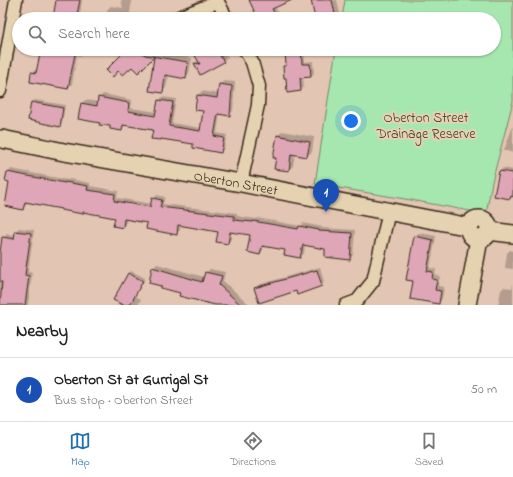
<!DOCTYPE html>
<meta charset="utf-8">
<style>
body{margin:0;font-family:"Indie Flower",sans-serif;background:#f6f6f6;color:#222}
.you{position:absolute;left:351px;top:121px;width:14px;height:14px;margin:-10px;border:3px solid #fff;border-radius:50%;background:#1a73e8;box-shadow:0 0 0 6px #1a73e833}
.badge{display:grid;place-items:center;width:26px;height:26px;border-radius:50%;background:#1f6fb2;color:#fff;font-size:13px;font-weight:700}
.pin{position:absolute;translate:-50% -33px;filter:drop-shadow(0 1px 2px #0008)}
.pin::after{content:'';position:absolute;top:21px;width:14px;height:12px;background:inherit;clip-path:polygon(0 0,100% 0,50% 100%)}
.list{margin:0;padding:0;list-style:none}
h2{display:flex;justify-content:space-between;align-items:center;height:52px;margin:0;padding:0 16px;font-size:17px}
h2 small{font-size:13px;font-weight:400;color:#767676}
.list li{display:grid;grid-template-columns:26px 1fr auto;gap:12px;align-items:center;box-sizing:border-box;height:64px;padding:0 16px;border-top:1px solid #e0e0e0}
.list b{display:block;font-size:15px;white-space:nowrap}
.list p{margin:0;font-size:13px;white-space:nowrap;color:#767676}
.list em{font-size:13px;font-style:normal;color:#767676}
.icon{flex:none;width:22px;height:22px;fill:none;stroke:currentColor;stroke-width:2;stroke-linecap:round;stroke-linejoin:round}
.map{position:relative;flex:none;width:513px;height:305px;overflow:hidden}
.search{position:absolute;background:#fff;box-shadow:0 1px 3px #0004;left:12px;right:12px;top:12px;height:44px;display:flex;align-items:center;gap:10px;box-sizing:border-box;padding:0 14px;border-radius:22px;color:#767676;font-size:15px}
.sheet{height:116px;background:#fff}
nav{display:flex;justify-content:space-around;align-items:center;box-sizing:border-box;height:56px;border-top:1px solid #e0e0e0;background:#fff;font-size:11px;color:#767676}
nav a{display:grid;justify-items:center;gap:2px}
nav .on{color:#1f6fb2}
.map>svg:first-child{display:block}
.green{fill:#a6e7b0;stroke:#708867}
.shadow{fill:#0003}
.building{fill:#dea6b7;stroke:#3b2a1e}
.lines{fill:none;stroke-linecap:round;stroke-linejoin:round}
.street-casing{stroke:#3b2a1e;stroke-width:15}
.secondary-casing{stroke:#3b2a1e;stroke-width:20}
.street{stroke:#e4d2b0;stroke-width:12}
.secondary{stroke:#e4d2b0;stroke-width:17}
.labels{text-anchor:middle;stroke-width:4;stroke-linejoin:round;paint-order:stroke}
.park-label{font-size:14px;fill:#463d2d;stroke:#e4d2b0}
.street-label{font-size:14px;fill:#3b2a1e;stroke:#e4d2b0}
</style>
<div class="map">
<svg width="513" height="305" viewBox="0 0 513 305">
<rect width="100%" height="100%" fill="#e2c5b2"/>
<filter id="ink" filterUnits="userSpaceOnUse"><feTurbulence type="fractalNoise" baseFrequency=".025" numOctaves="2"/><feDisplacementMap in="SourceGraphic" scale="8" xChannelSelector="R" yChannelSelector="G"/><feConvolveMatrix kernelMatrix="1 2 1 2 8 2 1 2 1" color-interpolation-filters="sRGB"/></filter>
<g filter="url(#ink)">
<polygon class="green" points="345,0 513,0 513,101 492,182 486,214 411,200 315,184 336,49 494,49 494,19 342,19"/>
<g class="shadow">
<polygon points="57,0 82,0 80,14 75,19 54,19"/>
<polygon points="121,0 132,0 129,19 106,19 107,10 111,6 123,8"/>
<polygon points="249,0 283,0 275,7 282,19 263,19"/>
<polygon points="312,0 337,0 340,14 335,18 331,19 316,19"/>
<polygon points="41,49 85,49 84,52 80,56 77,55 72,84 68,88 32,73 36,69 38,69"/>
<polygon points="128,49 146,49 149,51 192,58 189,73 185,78 169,75 166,88 162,92 150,90 156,55 138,72"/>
<polygon points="192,49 223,49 228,57 223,61 201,73 195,63 199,59"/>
<polygon points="286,49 304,49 305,62 313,61 314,73 311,76 303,77 304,87 301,90 288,91 287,77 284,66 287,63"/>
<polygon points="224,81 235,82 233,111 229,115 220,113 217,133 227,135 224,148 221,152 194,143 162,138 161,139 154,130 125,125 121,130 101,122 82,103 85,100 99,102 99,98 103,94 132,100 131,108 157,112 159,101 162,97 176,99 172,123 201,128 204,110 196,109 198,95 202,91 219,94 220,84"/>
<polygon points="35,100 65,105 62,123 59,126 32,103"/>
<polygon points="513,126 513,153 504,150"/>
<polygon points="282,131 314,137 312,152 307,156 295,154 293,166 289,170 278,136"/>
<polygon points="503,168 513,170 513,196 510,198 500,171"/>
<polygon points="11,169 68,180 69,179 90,183 90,186 118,191 117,198 152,204 153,199 157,195 165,197 163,204 237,213 237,216 256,219 257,218 301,226 303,223 322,227 322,228 355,230 353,255 350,259 326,248 305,245 304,254 300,257 286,249 264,245 263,250 260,254 251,235 232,231 231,239 228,243 219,231 181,224 180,230 176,234 149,222 127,218 126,223 122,227 116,218 84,211 82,213 27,201 26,205 23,209 8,173"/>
<polygon points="19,228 34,230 28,272 32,273 28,305 0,305 0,260 3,238 7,234 15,236 16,231"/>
<polygon points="419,233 436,236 430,268 436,269 435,275 440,276 438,286 444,287 442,299 439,303 414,280 415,236"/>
<polygon points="510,250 513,251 513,269 505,268 507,253"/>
<polygon points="157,264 204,277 206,273 210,269 225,272 223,281 250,305 219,305 181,292 153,268"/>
<polygon points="320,267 324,282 321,285 296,290 256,288 258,285"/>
<polygon points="131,271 145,278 135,296 141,299 138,305 117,305 128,274"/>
<polygon points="513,283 513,305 498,305 501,290 504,287 512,288"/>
</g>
<g class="building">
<polygon points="56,0 80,0 76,19 53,18"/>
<polygon points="249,0 292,0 272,9 278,19 258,19"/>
<polygon points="311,0 332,0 336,19 315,19"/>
<polygon points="41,49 76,49 68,89 30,82 31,72 36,73"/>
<polygon points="127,49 138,49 145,55 188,62 186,79 165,75 163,93 149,91 154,57 138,73 132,67 123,75 118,71 113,77 106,70"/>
<polygon points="191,49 216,49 224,62 200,75 194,63 200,64"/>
<polygon points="285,49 301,49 302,64 310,64 311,77 300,78 301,91 287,93 286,78 284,78 283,66 286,66"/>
<polygon points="219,84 232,86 230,116 218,114 214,136 224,138 221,153 193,148 193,144 161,139 161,140 151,139 153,130 123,125 122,131 110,129 110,126 99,125 100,123 78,119 81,103 97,106 98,97 129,103 128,111 155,116 158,100 173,102 169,126 200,131 203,111 195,110 197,95 217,98"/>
<polygon points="31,102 63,108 60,127 28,120"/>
<polygon points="277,135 310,142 307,157 291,154 289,171 274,169 276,158 273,158"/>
<polygon points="499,171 513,173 513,197 511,196 510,199 494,196"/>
<polygon points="7,172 65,183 65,182 88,186 87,190 115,194 114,201 150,207 152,198 162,200 160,207 234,216 234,220 253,222 253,221 298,229 299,226 319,230 319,231 352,233 350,260 325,257 325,249 303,245 300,258 284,255 285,250 262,246 260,255 247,252 250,235 230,232 228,244 216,242 218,232 178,225 177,235 146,229 147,223 124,219 123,228 113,226 115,218 83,212 83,214 61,210 61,209 25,202 23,210 5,206 9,182 5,181"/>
<polygon points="15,231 31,233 25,275 29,276 25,305 0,305 2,282 0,281 0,253 2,237 14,239"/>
<polygon points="414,236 433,240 427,271 433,272 432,279 437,280 435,290 441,291 439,304 410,299 413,281 406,280"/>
<polygon points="152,267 202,282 205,272 222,276 219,285 241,305 215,305 179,296 180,293 161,288 161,286 149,283"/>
<polygon points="317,270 322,286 297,295 296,291 259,303 254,288"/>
<polygon points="128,273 143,281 130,305 123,305 113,300"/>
</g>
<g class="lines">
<defs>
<g id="street">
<polyline points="217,0 227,19"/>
<polyline points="174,19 217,2"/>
<polyline points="0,91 16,0"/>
<polyline points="241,183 258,105 259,86 252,62 244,49"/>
<polyline points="346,305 357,301 373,281 389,211"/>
</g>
<g id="secondary">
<path id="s1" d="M2,139L64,152L241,183L470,227"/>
<circle cx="479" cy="229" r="10"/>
<polyline points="489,231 513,234"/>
<polyline points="467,305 479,239"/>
</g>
</defs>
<use href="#street" class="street-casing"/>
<use href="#secondary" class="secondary-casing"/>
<use href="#street" class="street"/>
<use href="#secondary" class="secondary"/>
</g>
</g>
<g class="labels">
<g class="park-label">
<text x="426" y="122">Oberton Street<tspan x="426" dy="16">Drainage Reserve</tspan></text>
</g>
<g class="street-label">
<text dy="5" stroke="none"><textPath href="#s1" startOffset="238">Oberton Street</textPath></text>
</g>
</g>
</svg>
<div class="you"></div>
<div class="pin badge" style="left:326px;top:212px;background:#1a4fb4">1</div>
<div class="search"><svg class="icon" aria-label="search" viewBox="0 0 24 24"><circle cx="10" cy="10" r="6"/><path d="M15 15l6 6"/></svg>Search here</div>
</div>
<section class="sheet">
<h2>Nearby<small></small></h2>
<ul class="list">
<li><span class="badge" style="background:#1a4fb4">1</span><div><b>Oberton St at Gurrigal St</b><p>Bus stop · Oberton Street</p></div><em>50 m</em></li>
</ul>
</section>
<nav>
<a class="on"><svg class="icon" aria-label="map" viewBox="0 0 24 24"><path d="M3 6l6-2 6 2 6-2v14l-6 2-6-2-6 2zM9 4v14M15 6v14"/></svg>Map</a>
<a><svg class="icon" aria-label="directions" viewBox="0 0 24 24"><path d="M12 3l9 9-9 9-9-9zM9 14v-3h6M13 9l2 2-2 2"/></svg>Directions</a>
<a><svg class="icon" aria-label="saved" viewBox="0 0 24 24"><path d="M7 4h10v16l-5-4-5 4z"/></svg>Saved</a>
</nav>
